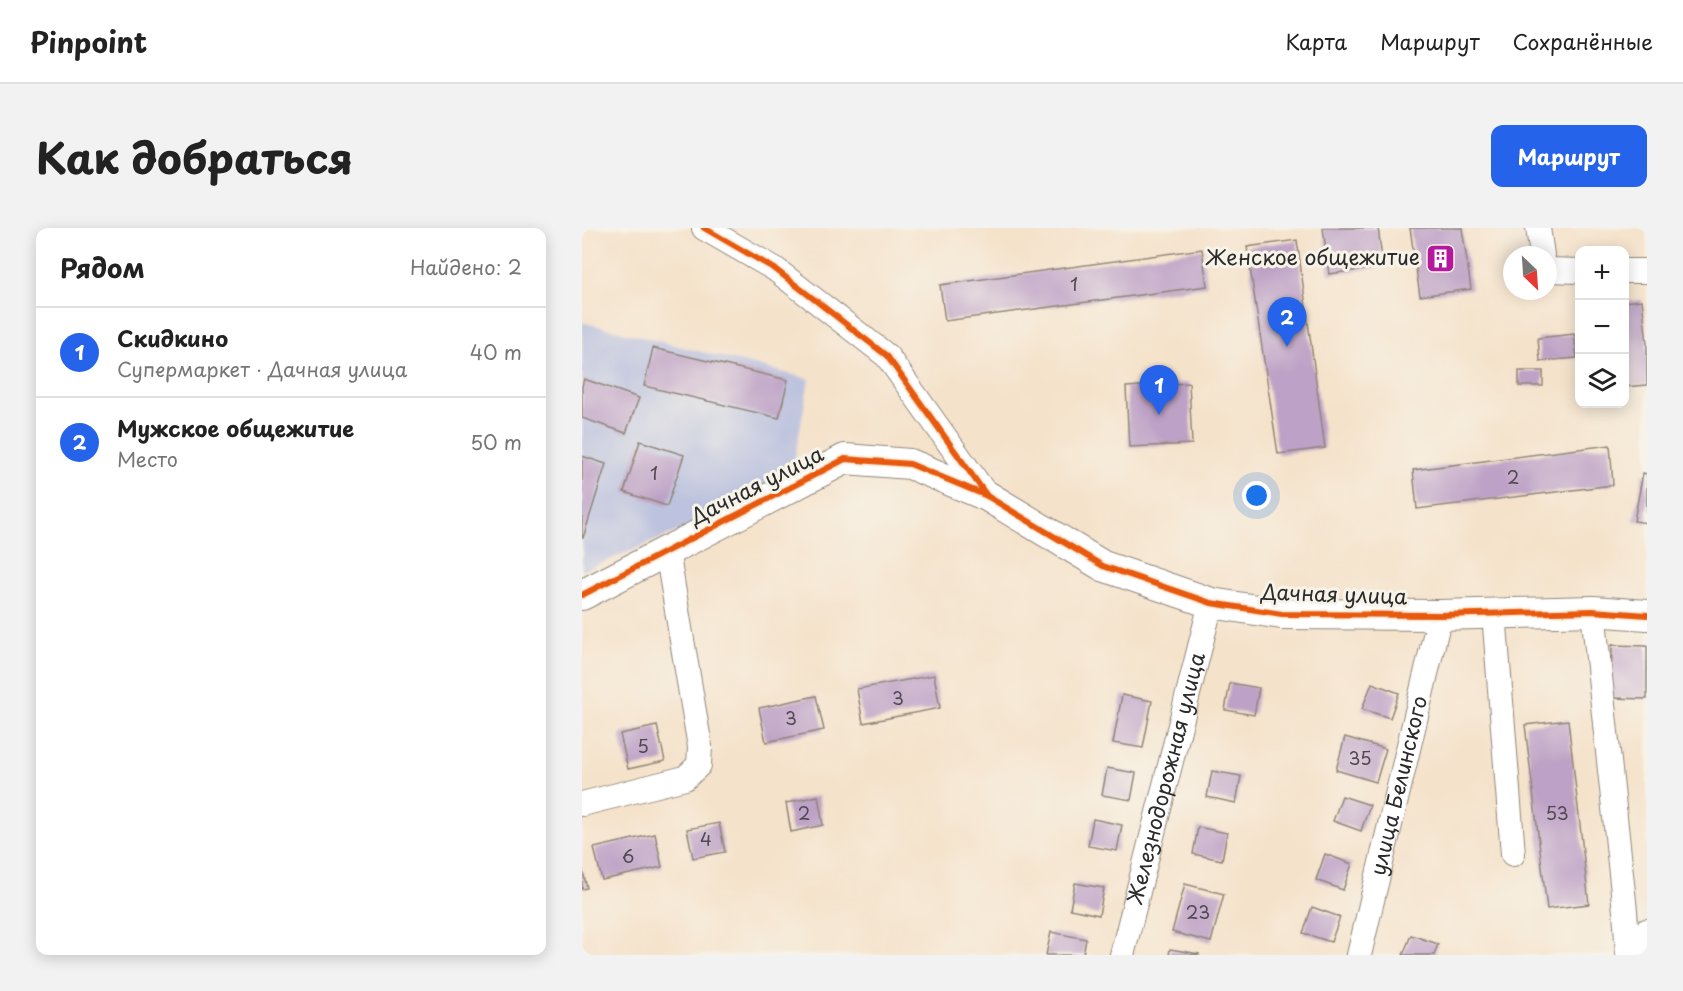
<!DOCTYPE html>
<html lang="ru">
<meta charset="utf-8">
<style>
body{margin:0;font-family:"Playpen Sans",sans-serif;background:#f2f2f2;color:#222}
.controls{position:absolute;right:18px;top:18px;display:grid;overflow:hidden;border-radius:12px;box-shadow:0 3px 15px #0003}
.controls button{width:54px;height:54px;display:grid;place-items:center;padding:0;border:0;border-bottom:2px solid #e0e0e0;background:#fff;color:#222;font:30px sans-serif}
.compass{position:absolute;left:921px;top:18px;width:54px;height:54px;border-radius:50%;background:#fff;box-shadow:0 3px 15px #0003;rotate:155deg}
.you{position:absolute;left:675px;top:268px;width:21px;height:21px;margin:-15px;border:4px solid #fff;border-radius:50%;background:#1a73e8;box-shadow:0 0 0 9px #1a73e833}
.badge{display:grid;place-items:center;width:39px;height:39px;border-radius:50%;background:#2563eb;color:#fff;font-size:20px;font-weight:700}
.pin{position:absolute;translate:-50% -50px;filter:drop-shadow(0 2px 3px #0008)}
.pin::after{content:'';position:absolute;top:32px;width:21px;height:18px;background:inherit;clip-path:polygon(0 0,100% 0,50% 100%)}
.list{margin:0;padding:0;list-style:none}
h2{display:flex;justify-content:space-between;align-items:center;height:78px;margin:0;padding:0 24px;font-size:26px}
h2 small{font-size:20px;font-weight:400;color:#767676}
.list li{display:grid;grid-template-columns:39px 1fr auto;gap:18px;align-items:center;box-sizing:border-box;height:90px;padding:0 24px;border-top:2px solid #e0e0e0}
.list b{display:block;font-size:22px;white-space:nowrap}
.list p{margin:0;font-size:20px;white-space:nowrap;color:#767676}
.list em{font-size:20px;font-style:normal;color:#767676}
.icon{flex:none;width:33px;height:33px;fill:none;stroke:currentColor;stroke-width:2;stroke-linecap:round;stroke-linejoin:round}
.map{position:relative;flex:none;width:1065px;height:727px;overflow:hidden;border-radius:12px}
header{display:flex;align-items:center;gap:36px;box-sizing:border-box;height:84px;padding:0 30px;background:#fff;border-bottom:2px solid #e0e0e0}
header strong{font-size:28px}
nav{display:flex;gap:33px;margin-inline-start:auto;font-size:21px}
.intro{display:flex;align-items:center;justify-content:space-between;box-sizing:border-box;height:144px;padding:0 36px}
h1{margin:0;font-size:42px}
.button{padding:15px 27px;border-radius:12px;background:#2563eb;color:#fff;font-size:21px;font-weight:700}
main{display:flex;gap:36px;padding:0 36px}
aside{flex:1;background:#fff;border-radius:12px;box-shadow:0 3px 15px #0003}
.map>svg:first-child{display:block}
.industrial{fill:#bdc3de}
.building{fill:#bda1c6}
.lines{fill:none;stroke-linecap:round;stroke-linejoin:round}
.minor-casing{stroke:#90867a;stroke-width:26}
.tertiary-casing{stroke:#90867a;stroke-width:32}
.minor{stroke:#fff;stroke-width:24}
.tertiary{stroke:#fff;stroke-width:30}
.cycleway-casing{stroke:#f7f3e8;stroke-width:10}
.cycleway{stroke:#e8590c;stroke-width:6}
.labels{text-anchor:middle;stroke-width:6;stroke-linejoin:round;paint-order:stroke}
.number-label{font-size:18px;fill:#504852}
.poi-label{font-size:21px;fill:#2b2b2b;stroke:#f7f3e8;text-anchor:end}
.street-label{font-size:21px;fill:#2b2b2b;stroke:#f7f3e8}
</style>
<header>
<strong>Pinpoint</strong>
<nav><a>Карта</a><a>Маршрут</a><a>Сохранённые</a></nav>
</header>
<div class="intro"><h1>Как добраться</h1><a class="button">Маршрут</a></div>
<main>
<aside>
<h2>Рядом<small>Найдено: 2</small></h2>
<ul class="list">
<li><span class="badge">1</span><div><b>Скидкино</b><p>Супермаркет · Дачная улица</p></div><em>40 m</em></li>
<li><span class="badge">2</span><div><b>Мужское общежитие</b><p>Место</p></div><em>50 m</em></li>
</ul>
</aside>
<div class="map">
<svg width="1065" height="727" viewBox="0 0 1065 727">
<rect width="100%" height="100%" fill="#f7f3e8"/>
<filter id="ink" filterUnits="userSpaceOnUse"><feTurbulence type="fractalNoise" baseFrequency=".0167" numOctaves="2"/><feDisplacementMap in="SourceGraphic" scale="12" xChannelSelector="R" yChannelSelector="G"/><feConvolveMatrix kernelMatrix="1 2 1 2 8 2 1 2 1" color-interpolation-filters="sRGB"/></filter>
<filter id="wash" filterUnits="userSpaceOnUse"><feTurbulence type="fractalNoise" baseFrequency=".008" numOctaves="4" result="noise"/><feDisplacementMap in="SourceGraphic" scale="24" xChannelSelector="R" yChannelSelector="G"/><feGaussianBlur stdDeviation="1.35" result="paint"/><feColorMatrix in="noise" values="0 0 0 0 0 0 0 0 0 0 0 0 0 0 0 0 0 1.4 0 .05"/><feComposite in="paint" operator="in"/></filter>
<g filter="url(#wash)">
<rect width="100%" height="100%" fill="#f5e2ca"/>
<polygon class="industrial" points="0,94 227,151 208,257 0,343"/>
<g id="blocks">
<g class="building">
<polygon points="741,0 796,0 801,39 747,46"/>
<polygon points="828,0 880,0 889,61 838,68"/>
<polygon points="715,12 743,220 696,226 665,19"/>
<polygon points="620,21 625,58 363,93 358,57"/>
<polygon points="1060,72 1065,115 1065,157 1042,159 1042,74"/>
<polygon points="992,106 995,130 958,133 956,110"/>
<polygon points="71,120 206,152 197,190 62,158"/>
<rect x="937" y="143" width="24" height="15"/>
<polygon points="2,151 57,170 44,205 0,190 0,158"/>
<polygon points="607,155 610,216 547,219 544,159"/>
<polygon points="58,213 102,227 85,278 42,264"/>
<polygon points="1028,217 1031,257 835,281 831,242"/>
<polygon points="0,228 24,236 1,310 0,310"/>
<polygon points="1061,245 1065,246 1065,295 1052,293"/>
<polygon points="1030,417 1065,418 1065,471 1029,470"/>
<polygon points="352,447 358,480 281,495 275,461"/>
<polygon points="648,455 677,460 672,487 643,482"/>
<polygon points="790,455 817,465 808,490 780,481"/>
<polygon points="540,467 570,473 561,520 531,515"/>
<polygon points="234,468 242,502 184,514 177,480"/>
<polygon points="986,492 1007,676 965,681 943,497"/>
<polygon points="75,498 83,533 46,541 38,506"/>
<polygon points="763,509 804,521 794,554 754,542"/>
<polygon points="525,540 554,545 549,572 520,567"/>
<polygon points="630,543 659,548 654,575 625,569"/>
<polygon points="236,568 241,597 209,604 204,575"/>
<polygon points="760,568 788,577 779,603 751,593"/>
<polygon points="511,591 540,597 535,623 506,618"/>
<polygon points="137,595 143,624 111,630 105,601"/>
<polygon points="616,599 645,605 640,632 611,626"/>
<polygon points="73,606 80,639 20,652 12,620"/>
<polygon points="743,626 770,636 761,662 734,652"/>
<polygon points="0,640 5,660 0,661"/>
<polygon points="493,655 522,660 517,687 488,681"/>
<polygon points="603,656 642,666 629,714 590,704"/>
<polygon points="730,679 758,689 749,714 721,705"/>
<polygon points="469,704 504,711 501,727 464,727"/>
<polygon points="829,707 856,716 852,727 821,727"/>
<polygon points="588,721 617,726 617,727 587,727"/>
</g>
</g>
</g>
<g filter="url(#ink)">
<use href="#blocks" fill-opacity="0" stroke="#90867a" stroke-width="1.5"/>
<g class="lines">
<defs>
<g id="minor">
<polyline points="122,0 193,41 305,128 405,268"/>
<polyline points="956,0 960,27"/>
<polyline points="966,42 998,43"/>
<polyline points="1042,43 1065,43"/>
<polyline points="1011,383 1043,683 1046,727"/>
<polyline points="912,385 931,626"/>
<polyline points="0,576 103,550 117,537 118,519 85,323"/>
<path id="s1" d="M540,727L629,375"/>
<path id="s2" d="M777,727L858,387"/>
</g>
<g id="tertiary">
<polyline points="0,367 263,231 328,236 405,268 521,338 629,375 700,386 858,387 1011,383 1065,387"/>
<polyline points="1060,727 1065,706"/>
</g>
</defs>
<use href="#minor" class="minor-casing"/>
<use href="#tertiary" class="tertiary-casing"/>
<use href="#minor" class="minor"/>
<use href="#tertiary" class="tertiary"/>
<defs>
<g id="cycleway">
<polyline points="122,0 193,41 305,128 405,268"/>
<polyline points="0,367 263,231 328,236 405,268 521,338 629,375 700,386 858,387 1011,383 1065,387"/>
</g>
</defs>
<use href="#cycleway" class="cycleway-casing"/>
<use href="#cycleway" class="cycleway"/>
</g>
</g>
<defs>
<symbol id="building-square" viewBox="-11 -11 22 22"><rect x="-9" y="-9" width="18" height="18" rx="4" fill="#b5179e" stroke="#f7f3e8"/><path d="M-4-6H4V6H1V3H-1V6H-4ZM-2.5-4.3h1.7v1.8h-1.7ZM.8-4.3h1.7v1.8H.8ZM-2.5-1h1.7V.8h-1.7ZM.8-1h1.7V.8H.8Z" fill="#fff"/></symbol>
</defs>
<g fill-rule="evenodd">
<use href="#building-square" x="842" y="14" width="33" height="33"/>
</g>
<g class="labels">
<g class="number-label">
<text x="492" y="63">1</text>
<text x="72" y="252">1</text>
<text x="931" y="256">2</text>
<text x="316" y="477">3</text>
<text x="209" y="497">3</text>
<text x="61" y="525">5</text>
<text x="778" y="537">35</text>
<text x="222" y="592">2</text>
<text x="975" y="592">53</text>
<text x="124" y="618">4</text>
<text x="46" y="635">6</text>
<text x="616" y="691">23</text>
</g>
<g class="poi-label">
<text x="838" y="37">Женское общежитие</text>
</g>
<g class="street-label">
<text transform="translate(175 258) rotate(-27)" y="7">Дачная улица</text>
<text transform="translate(752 367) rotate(2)" y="7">Дачная улица</text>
<text dy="7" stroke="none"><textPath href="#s1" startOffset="182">Железнодорожная улица</textPath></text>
<text dy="7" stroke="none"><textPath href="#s2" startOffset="174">улица Белинского</textPath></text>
</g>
</g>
</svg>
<div class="controls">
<button>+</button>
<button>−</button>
<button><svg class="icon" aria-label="layers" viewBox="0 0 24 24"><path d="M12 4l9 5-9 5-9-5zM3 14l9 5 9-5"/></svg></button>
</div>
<svg class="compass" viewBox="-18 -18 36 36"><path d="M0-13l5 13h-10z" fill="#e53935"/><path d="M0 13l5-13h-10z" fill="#767676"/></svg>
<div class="you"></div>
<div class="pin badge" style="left:577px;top:187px">1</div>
<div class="pin badge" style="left:705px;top:119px">2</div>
</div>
</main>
